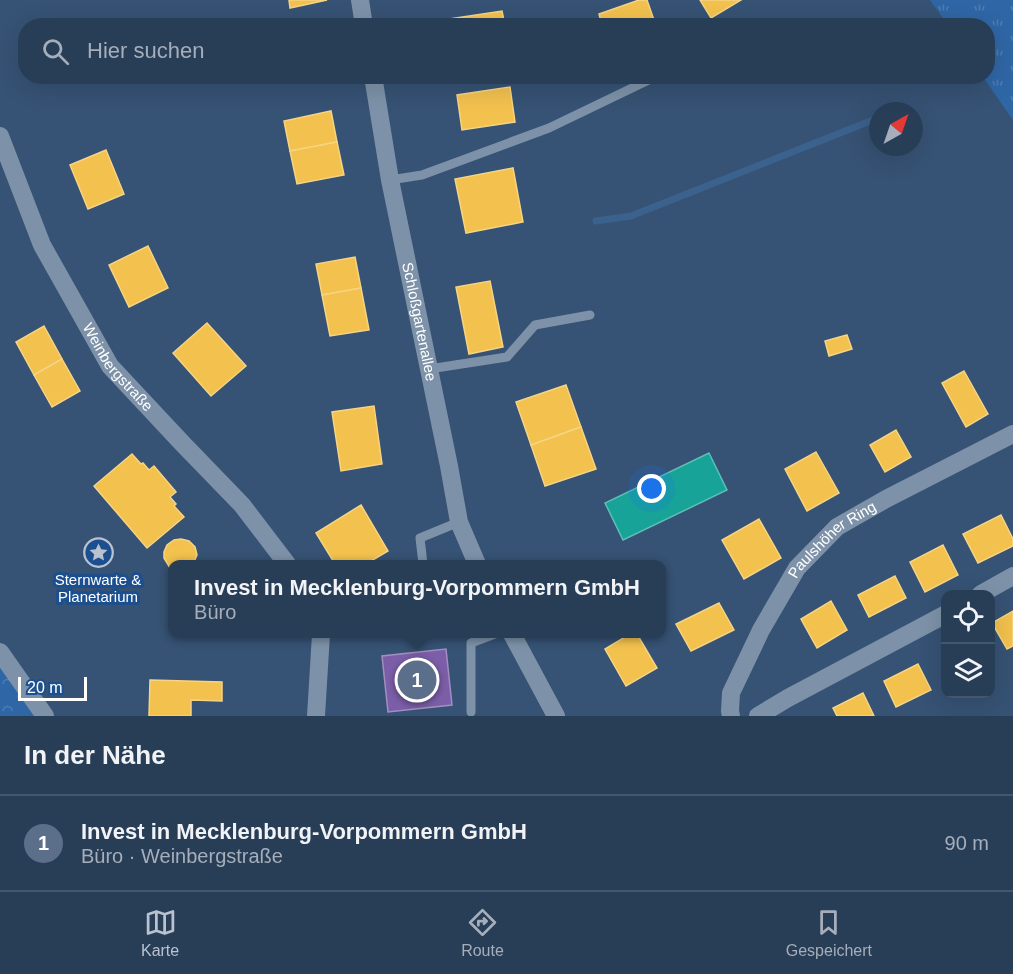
<!DOCTYPE html>
<html lang="de">
<meta charset="utf-8">
<style>
body{margin:0;font-family:Arial,sans-serif;background:#30455d;color:#f1f3f6}
.controls{position:absolute;right:18px;bottom:18px;display:grid;overflow:hidden;border-radius:12px;box-shadow:0 6px 24px #0002}
.controls button{width:54px;height:54px;display:grid;place-items:center;padding:0;border:0;border-bottom:2px solid #44576d;background:#283e57;color:#f1f3f6;font:30px sans-serif}
.compass{position:absolute;left:869px;top:102px;width:54px;height:54px;border-radius:50%;background:#283e57;box-shadow:0 6px 24px #0002;rotate:40deg}
.scale{position:absolute;left:18px;bottom:15px;width:69px;box-sizing:border-box;padding-left:6px;border:3px solid #fff;border-top:0;font-size:16px;line-height:21px;white-space:nowrap;color:#fff;-webkit-text-stroke:4px #1b4f8f;paint-order:stroke}
.you{position:absolute;left:652px;top:489px;width:21px;height:21px;margin:-15px;border:4px solid #fff;border-radius:50%;background:#1a73e8;box-shadow:0 0 0 9px #1a73e833}
.badge{display:grid;place-items:center;width:39px;height:39px;border-radius:50%;background:#b9c2ce;color:#fff;font-size:20px;font-weight:700}
.pin{position:absolute;translate:-50% -50%;border:3px solid #fff;box-shadow:0 2px 6px #0006}
.popup{position:absolute;left:168px;top:560px;width:498px;height:78px;box-sizing:border-box;display:grid;place-content:center;border-radius:12px;background:#283e57;filter:drop-shadow(0 2px 4px #0005);font-size:20px;white-space:nowrap;color:#a5aeba}
.popup b{font-size:22px;color:#f1f3f6}
.popup::after{content:'';position:absolute;left:50%;top:100%;margin-left:-12px;border:12px solid transparent;border-top-color:#283e57}
.list{margin:0;padding:0;list-style:none}
h2{display:flex;justify-content:space-between;align-items:center;height:78px;margin:0;padding:0 24px;font-size:26px}
h2 small{font-size:20px;font-weight:400;color:#a5aeba}
.list li{display:grid;grid-template-columns:39px 1fr auto;gap:18px;align-items:center;box-sizing:border-box;height:96px;padding:0 24px;border-top:2px solid #44576d}
.list b{display:block;font-size:22px;white-space:nowrap}
.list p{margin:0;font-size:20px;white-space:nowrap;color:#a5aeba}
.list em{font-size:20px;font-style:normal;color:#a5aeba}
.icon{flex:none;width:33px;height:33px;fill:none;stroke:currentColor;stroke-width:2;stroke-linecap:round;stroke-linejoin:round}
.map{position:relative;flex:none;width:1013px;height:716px;overflow:hidden}
.search{position:absolute;background:#283e57;box-shadow:0 6px 24px #0002;left:18px;right:18px;top:18px;height:66px;display:flex;align-items:center;gap:15px;box-sizing:border-box;padding:0 21px;border-radius:24px;color:#a5aeba;font-size:22px}
.sheet{height:174px;background:#283e57}
nav{display:flex;justify-content:space-around;align-items:center;box-sizing:border-box;height:84px;border-top:2px solid #44576d;background:#283e57;font-size:16px;color:#a5aeba}
nav a{display:grid;justify-items:center;gap:3px}
nav .on{color:#b9c2ce}
.map>svg:first-child{display:block}
.grass{fill:url(#grass-tufts)}
.forest{fill:url(#forest-crowns)}
.homes{fill:#f2c14e;stroke:#f6d483;stroke-width:1.5}
.offices{fill:#7b5ea7;stroke:#a38ec1;stroke-width:1.5}
.public{fill:#17a398;stroke:#5dbfb7;stroke-width:1.5}
.lines{fill:none;stroke-linecap:round;stroke-linejoin:round}
.stream{stroke:#3b618d;stroke-width:7}
.service{stroke:#7d92a8;stroke-width:9}
.minor{stroke:#7d92a8;stroke-width:18}
.labels{text-anchor:middle;stroke-width:6;stroke-linejoin:round;paint-order:stroke}
.street-label{font-size:15px;fill:#fff;stroke:#1b4f8f}
.poi-label{font-size:15px;fill:#fff;stroke:#1b4f8f}
</style>
<div class="map">
<svg width="1013" height="716" viewBox="0 0 1013 716">
<defs>
<pattern id="grass-tufts" width="24" height="20" patternUnits="userSpaceOnUse" patternTransform="scale(1.5)"><rect width="24" height="20" fill="#2f66a5"/><path d="M3 7l-1-3M5 7V3M7 7l1-3M15 17l-1-3M17 17v-4M19 17l1-3" fill="none" stroke="#4e7db2"/></pattern>
<pattern id="forest-crowns" width="20" height="18" patternUnits="userSpaceOnUse" patternTransform="scale(1.5)"><rect width="20" height="18" fill="#2f66a5"/><path d="M2 6a3 3 0 1 1 6 0M12 15a3 3 0 1 1 6 0" fill="none" stroke="#4e7db2"/></pattern>
</defs>
<rect width="100%" height="100%" fill="#365274"/>
<polygon class="grass" points="930,0 1013,0 1013,120 983,77 988,76 988,26 948,25"/>
<polygon class="forest" points="0,652 45,716 0,716"/>
<g class="homes">
<polygon points="289,0 327,0 290,8"/>
<polygon points="639,0 647,0 656,26 602,26 599,14"/>
<polygon points="700,0 741,0 711,18"/>
<polygon points="502,11 505,26 443,26 443,20"/>
<polygon points="75,19 77,26 49,26"/>
<polygon points="510,87 515,122 462,130 457,95"/>
<polygon points="331,111 337,142 290,151 284,121"/>
<polygon points="337,142 344,175 297,184 290,151"/>
<polygon points="106,150 124,194 88,209 70,165"/>
<polygon points="513,168 523,222 466,233 455,179"/>
<polygon points="148,246 168,288 129,307 109,265"/>
<polygon points="355,257 361,288 322,295 316,264"/>
<polygon points="490,281 503,347 469,354 456,287"/>
<polygon points="361,288 369,330 330,336 322,295"/>
<polygon points="207,323 246,366 211,396 173,353"/>
<polygon points="44,326 62,359 34,375 16,342"/>
<polygon points="847,335 852,349 829,356 825,341"/>
<polygon points="62,359 80,391 52,407 34,375"/>
<polygon points="964,371 988,414 966,427 942,383"/>
<polygon points="566,385 581,427 531,445 516,402"/>
<polygon points="374,406 382,464 341,471 332,412"/>
<polygon points="581,427 596,469 545,486 531,445"/>
<polygon points="896,430 911,457 885,472 870,445"/>
<polygon points="816,452 839,493 807,511 785,469"/>
<polygon points="132,454 141,464 143,463 149,470 154,466 176,492 170,497 176,504 174,506 184,517 147,548 94,486"/>
<polygon points="361,505 388,551 366,564 335,564 316,533"/>
<polygon points="1001,515 1013,539 1013,546 978,563 963,534"/>
<polygon points="759,519 781,558 744,579 722,540"/>
<polygon points="181,539 189,541 195,547 197,555 193,564 172,564 172,569 170,568 164,558 164,552 167,545 174,540"/>
<polygon points="943,545 958,575 925,592 910,562"/>
<polygon points="895,576 906,598 869,617 858,595"/>
<polygon points="831,601 847,630 817,648 801,619"/>
<polygon points="719,603 734,630 691,651 676,624"/>
<polygon points="1013,611 1013,646 1007,649 992,623"/>
<polygon points="630,634 637,634 657,668 626,686 605,649"/>
<polygon points="918,664 931,690 896,707 884,681"/>
<polygon points="150,680 222,682 222,701 191,700 191,716 149,716"/>
<polygon points="863,693 874,716 837,716 833,708"/>
</g>
<polygon class="offices" points="446,649 452,705 388,712 382,656"/>
<polygon class="public" points="709,453 727,490 623,540 605,503"/>
<g class="lines">
<g class="stream">
<polyline points="896,111 898,110"/>
<polyline points="596,221 631,216 878,118"/>
</g>
<g class="service">
<polyline points="390,180 422,175 549,128 657,76"/>
<polyline points="429,369 507,357 535,325 590,315"/>
<polyline points="423,564 420,538 459,522"/>
<polyline points="471,712 471,643 495,634"/>
</g>
<g class="minor">
<polyline points="360,0 364,26"/>
<path id="s1" d="M373,76L390,180L449,466L459,522L477,564"/>
<path id="s2" d="M0,136L42,245L110,366L182,443L242,505L287,564"/>
<polyline points="981,594 1013,576"/>
<polyline points="512,634 556,716"/>
<polyline points="0,652 45,716"/>
<polyline points="316,716 321,634"/>
<path id="s3" d="M731,716L730,711L731,693L761,630L797,568L837,527L886,499L1013,434"/>
<polyline points="758,716 788,698 946,614"/>
</g>
</g>
<defs>
<symbol id="sight-ring" viewBox="-11 -11 22 22"><circle r="9.5" fill="#1b4f8f" stroke="#b9c2ce" stroke-width="1.5"/><path d="M0-6L1.8-2.2L6-1.7L2.9 1.2L3.7 5.4L0 3.3L-3.7 5.4L-2.9 1.2L-6-1.7L-1.8-2.2Z" fill="#b9c2ce"/></symbol>
</defs>
<g fill-rule="evenodd">
<use href="#sight-ring" x="82" y="536" width="33" height="33"/>
</g>
<g class="labels">
<g class="street-label">
<text dy="5" stroke="none"><textPath href="#s1" startOffset="250">Schloßgartenallee</textPath></text>
<text dy="5" stroke="none"><textPath href="#s2" startOffset="261">Weinbergstraße</textPath></text>
<text dy="5" stroke="none"><textPath href="#s3" startOffset="210">Paulshöher Ring</textPath></text>
</g>
<g class="poi-label">
<text x="98" y="585">Sternwarte &amp;<tspan x="98" dy="17">Planetarium</tspan></text>
</g>
</g>
</svg>
<div class="controls">
<button><svg class="icon" aria-label="locate" viewBox="0 0 24 24"><circle cx="12" cy="12" r="6"/><path d="M12 2v4M12 18v4M2 12h4M18 12h4"/></svg></button>
<button><svg class="icon" aria-label="layers" viewBox="0 0 24 24"><path d="M12 4l9 5-9 5-9-5zM3 14l9 5 9-5"/></svg></button>
</div>
<svg class="compass" viewBox="-18 -18 36 36"><path d="M0-13l5 13h-10z" fill="#e53935"/><path d="M0 13l5-13h-10z" fill="#a5aeba"/></svg>
<div class="scale">20 m</div>
<div class="you"></div>
<div class="pin badge" style="left:417px;top:680px;background:#5c6f8a">1</div>
<div class="popup"><b>Invest in Mecklenburg-Vorpommern GmbH</b>Büro</div>
<div class="search"><svg class="icon" aria-label="search" viewBox="0 0 24 24"><circle cx="10" cy="10" r="6"/><path d="M15 15l6 6"/></svg>Hier suchen</div>
</div>
<section class="sheet">
<h2>In der Nähe<small></small></h2>
<ul class="list">
<li><span class="badge" style="background:#5c6f8a">1</span><div><b>Invest in Mecklenburg-Vorpommern GmbH</b><p>Büro · Weinbergstraße</p></div><em>90 m</em></li>
</ul>
</section>
<nav>
<a class="on"><svg class="icon" aria-label="map" viewBox="0 0 24 24"><path d="M3 6l6-2 6 2 6-2v14l-6 2-6-2-6 2zM9 4v14M15 6v14"/></svg>Karte</a>
<a><svg class="icon" aria-label="directions" viewBox="0 0 24 24"><path d="M12 3l9 9-9 9-9-9zM9 14v-3h6M13 9l2 2-2 2"/></svg>Route</a>
<a><svg class="icon" aria-label="saved" viewBox="0 0 24 24"><path d="M7 4h10v16l-5-4-5 4z"/></svg>Gespeichert</a>
</nav>
